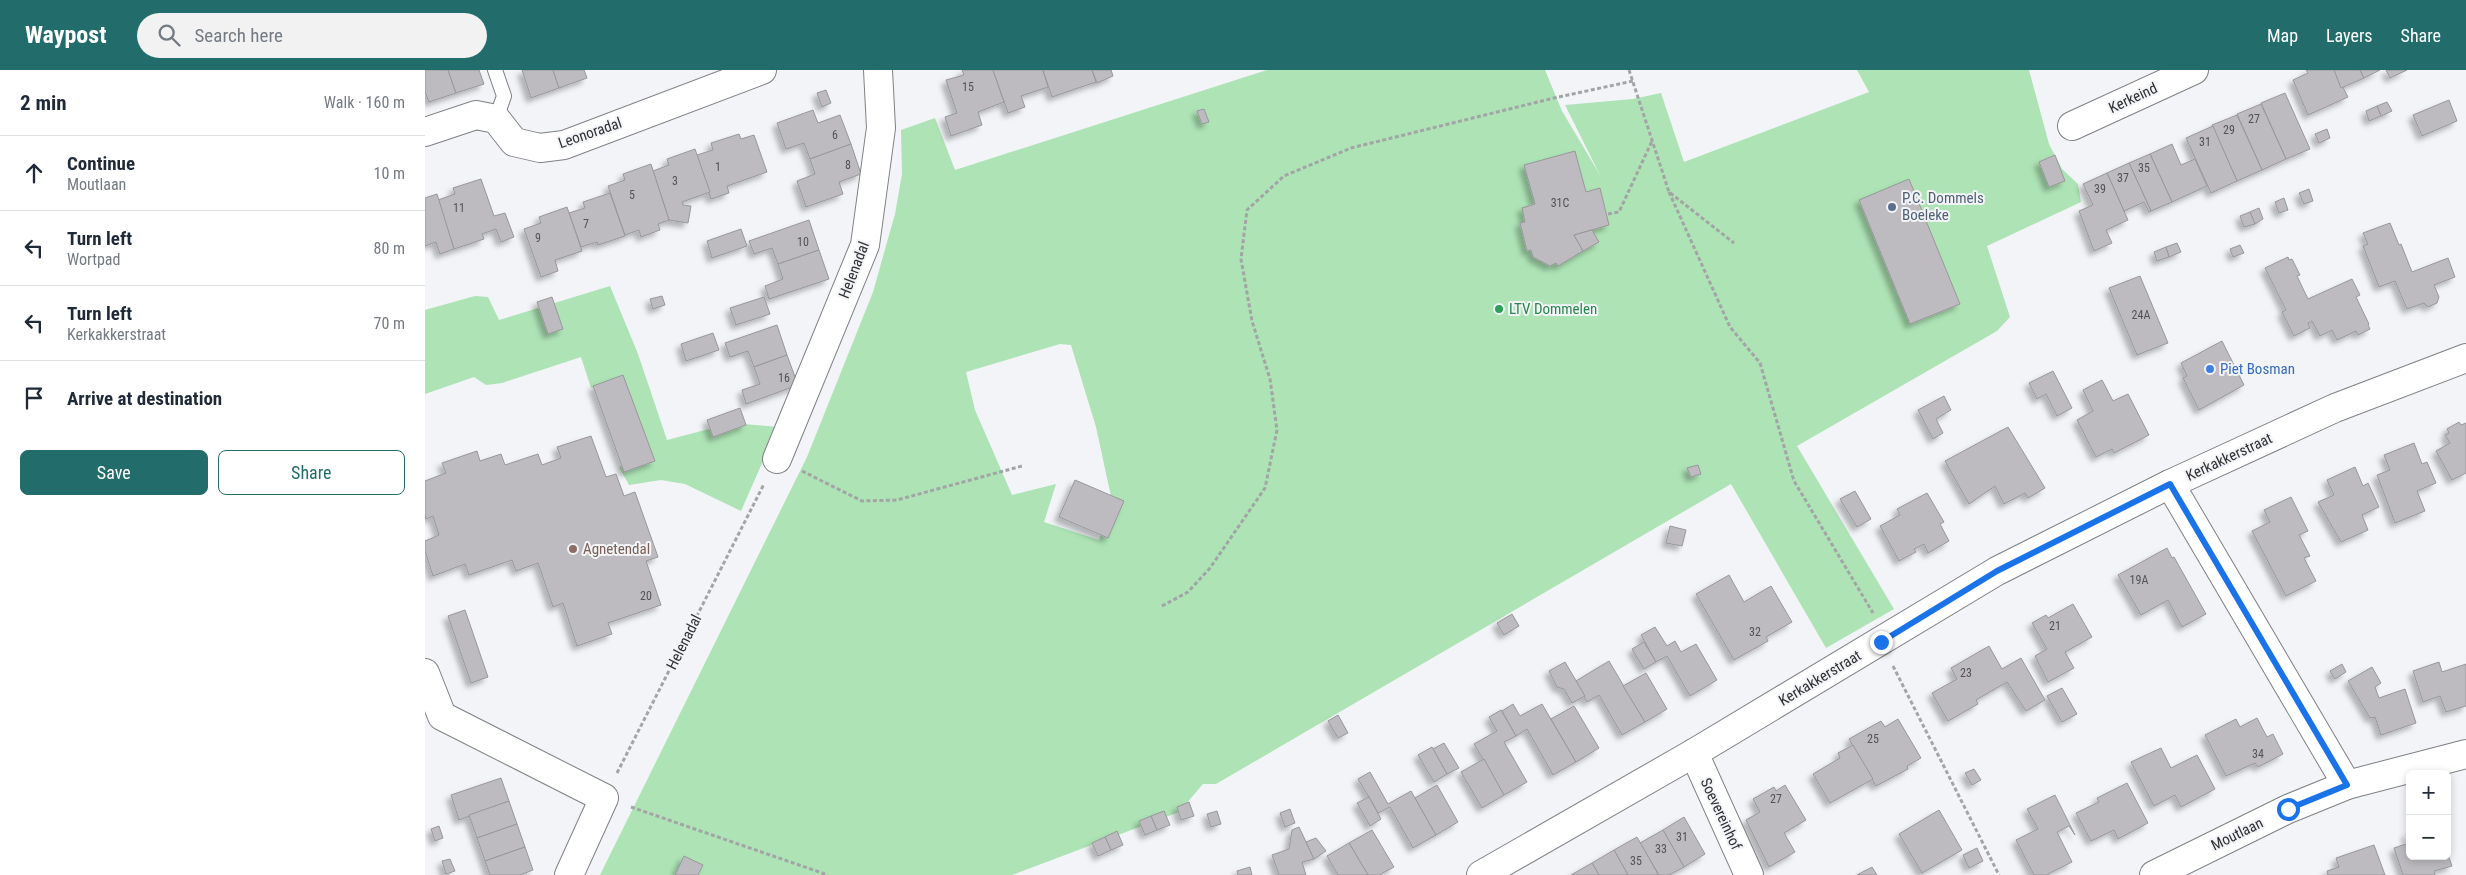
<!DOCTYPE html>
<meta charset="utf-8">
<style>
body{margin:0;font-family:"Roboto Condensed",sans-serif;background:#f2f2f3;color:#1f2937}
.controls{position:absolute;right:15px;bottom:15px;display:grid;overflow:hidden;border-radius:8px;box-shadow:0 2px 8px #0003}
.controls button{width:45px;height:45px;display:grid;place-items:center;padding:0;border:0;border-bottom:1px solid #e0e1e3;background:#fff;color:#1f2937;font:25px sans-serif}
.stop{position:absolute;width:15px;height:15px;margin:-11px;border:4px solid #1a73e8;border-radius:50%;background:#fff}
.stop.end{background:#1a73e8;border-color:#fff;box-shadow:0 1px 5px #0008}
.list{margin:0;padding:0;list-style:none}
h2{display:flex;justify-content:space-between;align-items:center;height:65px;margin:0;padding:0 20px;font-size:21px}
h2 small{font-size:16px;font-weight:400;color:#747a83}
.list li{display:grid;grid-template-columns:32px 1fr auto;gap:15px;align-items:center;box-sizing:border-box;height:75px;padding:0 20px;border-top:1px solid #e0e1e3}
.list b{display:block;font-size:19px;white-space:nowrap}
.list p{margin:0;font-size:16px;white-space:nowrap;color:#747a83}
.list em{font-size:16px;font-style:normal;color:#747a83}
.actions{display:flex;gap:10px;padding:15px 20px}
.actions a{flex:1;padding:11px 0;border:1px solid #226d6c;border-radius:8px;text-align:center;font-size:18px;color:#226d6c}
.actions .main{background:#226d6c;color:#fff}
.icon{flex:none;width:28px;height:28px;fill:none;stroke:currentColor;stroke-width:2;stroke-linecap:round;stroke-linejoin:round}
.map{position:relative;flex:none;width:2041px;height:805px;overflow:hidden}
header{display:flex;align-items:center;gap:30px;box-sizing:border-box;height:70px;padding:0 25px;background:#226d6c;color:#fff}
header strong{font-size:24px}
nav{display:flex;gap:28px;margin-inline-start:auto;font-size:18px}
.search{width:350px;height:45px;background:#f2f2f3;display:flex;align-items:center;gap:12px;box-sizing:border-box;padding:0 18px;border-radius:28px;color:#747a83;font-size:19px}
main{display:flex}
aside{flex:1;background:#fff}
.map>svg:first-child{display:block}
.green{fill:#ade3b5;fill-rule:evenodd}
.building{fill:#bdbbbf;stroke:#98979a;filter:url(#shadow)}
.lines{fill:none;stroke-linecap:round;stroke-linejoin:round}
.lane-casing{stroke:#7e8083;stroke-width:16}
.street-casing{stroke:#7e8083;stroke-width:30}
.path{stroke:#a2a4a6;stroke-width:3;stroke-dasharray:4 2.5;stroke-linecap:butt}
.lane{stroke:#fff;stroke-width:14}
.street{stroke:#fff;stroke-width:28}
.route{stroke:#1a73e8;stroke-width:6}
.service-dot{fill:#5c6f8a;stroke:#f2f4f7;stroke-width:2}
.leisure-dot{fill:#2e9e5b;stroke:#f2f4f7;stroke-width:2}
.shop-dot{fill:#3f7fe0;stroke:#f2f4f7;stroke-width:2}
.education-dot{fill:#8d6e63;stroke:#f2f4f7;stroke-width:2}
.labels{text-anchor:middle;stroke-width:4;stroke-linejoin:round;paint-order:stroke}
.number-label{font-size:12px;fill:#525354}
.street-label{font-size:15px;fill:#2f3031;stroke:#f2f4f7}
.service-label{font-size:15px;fill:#4e5e75;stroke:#f2f4f7;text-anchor:start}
.leisure-label{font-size:15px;fill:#27864d;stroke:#f2f4f7;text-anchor:start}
.shop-label{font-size:15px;fill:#366cbe;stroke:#f2f4f7;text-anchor:start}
.education-label{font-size:15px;fill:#785e54;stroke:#f2f4f7;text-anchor:start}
</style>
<header>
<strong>Waypost</strong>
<div class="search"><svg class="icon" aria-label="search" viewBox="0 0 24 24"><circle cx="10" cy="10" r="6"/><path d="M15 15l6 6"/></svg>Search here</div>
<nav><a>Map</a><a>Layers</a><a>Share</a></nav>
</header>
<main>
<aside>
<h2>2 min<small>Walk · 160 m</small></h2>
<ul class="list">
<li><svg class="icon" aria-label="ahead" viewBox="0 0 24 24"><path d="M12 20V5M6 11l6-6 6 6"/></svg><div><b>Continue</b><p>Moutlaan</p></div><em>10 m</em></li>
<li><svg class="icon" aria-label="left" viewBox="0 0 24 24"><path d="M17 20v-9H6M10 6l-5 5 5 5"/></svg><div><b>Turn left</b><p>Wortpad</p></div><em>80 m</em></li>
<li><svg class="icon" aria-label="left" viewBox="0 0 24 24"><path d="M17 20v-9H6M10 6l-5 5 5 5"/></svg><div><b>Turn left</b><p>Kerkakkerstraat</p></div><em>70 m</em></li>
<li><svg class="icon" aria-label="arrive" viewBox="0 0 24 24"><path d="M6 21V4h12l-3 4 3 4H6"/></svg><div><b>Arrive at destination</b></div></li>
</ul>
<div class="actions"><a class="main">Save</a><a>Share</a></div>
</aside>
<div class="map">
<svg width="2041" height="805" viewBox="0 0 2041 805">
<defs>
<filter id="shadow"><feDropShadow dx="-4.5" dy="4.5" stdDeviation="2.5" flood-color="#0004"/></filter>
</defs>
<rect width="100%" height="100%" fill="#f2f4f7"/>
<g class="green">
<path d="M842,0H1120L1137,41L1175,105L1140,35L1208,29L1236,23L1259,92L1444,22L1432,0H1604L1624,74L1637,99L1653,114L1656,132L1562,176L1585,247L1572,261L1372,376L1469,539L1401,578L1306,414L791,714H778L754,742L587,805H175L382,387L448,222L470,144L477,104L476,60L510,48L530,100ZM635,274L646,275L671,357L687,431L674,470L619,452L631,414L587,425L550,340L541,302Z"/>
<polygon points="185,216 213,284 242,370 307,353 353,357 316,441 260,414 236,410 204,415 194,397 225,386 198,307 166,318 156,287 77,313 61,315 49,307 0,324 0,240 50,226 63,227 74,250"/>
</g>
<g class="building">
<polygon points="0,0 23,0 31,23 4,32 0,22"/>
<polygon points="23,0 54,0 59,14 31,23"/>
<polygon points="97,0 128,0 134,18 106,28"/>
<polygon points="128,0 159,0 162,8 134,18"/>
<polygon points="537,0 568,0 579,32 553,42 557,55 526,66 520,47 532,43 521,10 539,5"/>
<polygon points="568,0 618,0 623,17 596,26 600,37 583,43"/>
<polygon points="618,0 667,0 671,12 627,27"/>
<polygon points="667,0 686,0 688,6 672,13"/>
<polygon points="1881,0 1909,0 1923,27 1883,45 1868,10 1883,3"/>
<polygon points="1909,0 1935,0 1939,8 1916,18"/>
<polygon points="1935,0 1955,0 1939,8"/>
<polygon points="1961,0 1982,0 1965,8"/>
<polygon points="401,20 406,33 397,37 392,23"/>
<polygon points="1860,23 1885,79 1861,89 1836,33"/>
<polygon points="2024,30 2032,51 1997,66 1988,45"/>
<polygon points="1962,32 1967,41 1956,46 1952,36"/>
<polygon points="1836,34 1861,89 1837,100 1812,44"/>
<polygon points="1952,36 1956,46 1944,51 1941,41"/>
<polygon points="779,39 784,52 777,54 772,41"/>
<polygon points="388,40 393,53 415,45 426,74 385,89 379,73 361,79 352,53"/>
<polygon points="1812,45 1837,100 1812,111 1787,55"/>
<polygon points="1788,56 1812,111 1786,123 1761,68"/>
<polygon points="1902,59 1905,68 1894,73 1890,64"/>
<polygon points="314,64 316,69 329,65 342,102 302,116 304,123 286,129 272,85 288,80 286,73"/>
<polygon points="426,74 436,104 414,112 418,124 381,137 372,111 390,104 385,89"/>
<polygon points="1747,74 1756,95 1770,89 1782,116 1747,132 1725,84"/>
<polygon points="270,79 285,122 257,132 258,135 266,136 263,153 244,150 228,101 244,95 242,89"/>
<polygon points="1150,81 1161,122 1175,118 1184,155 1149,165 1158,181 1133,196 1131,193 1125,196 1108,187 1106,180 1102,181 1095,153 1100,152 1097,138 1110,134 1099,95"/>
<polygon points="1725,84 1747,132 1726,141 1704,93"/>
<polygon points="1630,85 1640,111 1624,117 1614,92"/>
<polygon points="1704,93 1726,141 1724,142 1719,132 1699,141 1682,103"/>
<polygon points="226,94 244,150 233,154 235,160 216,167 214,160 200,165 183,116 200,110 198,104"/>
<polygon points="1682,103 1703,150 1681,160 1687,173 1669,181 1654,141 1668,135 1658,114"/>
<polygon points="56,109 69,146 80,143 89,167 76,172 71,159 57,164 59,169 29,179 13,130 30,124 28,118"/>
<polygon points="1484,109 1535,234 1485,254 1434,130"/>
<polygon points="1884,119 1888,131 1879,134 1874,123"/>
<polygon points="185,123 200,166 173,175 172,172 156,177 144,143 160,138 158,132"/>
<polygon points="12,124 29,179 15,184 11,172 0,176 0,128"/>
<polygon points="1859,128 1863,140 1854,143 1850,132"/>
<polygon points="142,137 157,181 130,190 133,201 116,207 99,159 116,153 114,147"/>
<polygon points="1834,138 1838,149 1830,154 1825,142"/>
<polygon points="1825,142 1830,154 1819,157 1815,146"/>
<polygon points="384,150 394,180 353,194 347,178 329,184 324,171"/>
<polygon points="1965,153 1974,175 1976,174 1987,202 2023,188 2030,207 2009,215 2014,227 2012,233 2003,237 1999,233 1982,239 1970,211 1954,217 1938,176 1943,174 1938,163"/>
<polygon points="316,159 322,176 287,188 282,171"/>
<polygon points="1167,160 1174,172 1158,181 1149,165"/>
<polygon points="1752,173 1756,182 1744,187 1741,177"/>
<polygon points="1815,175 1819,183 1808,187 1805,179"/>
<polygon points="1741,177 1744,187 1732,191 1729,182"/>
<polygon points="394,180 404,209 344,229 340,216 358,209 353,194"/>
<polygon points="1863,187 1864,190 1867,189 1875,205 1872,206 1883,229 1927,209 1935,225 1931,227 1944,254 1943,255 1945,259 1933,265 1931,261 1912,270 1907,260 1895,266 1887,251 1883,253 1885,258 1869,266 1857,242 1861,240 1840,198"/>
<polygon points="1715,206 1743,273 1712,285 1684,218"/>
<polygon points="237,226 240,235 228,239 225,229"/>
<polygon points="127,227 138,259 123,264 112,232"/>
<polygon points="339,227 345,244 311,255 305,238"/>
<polygon points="352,255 362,285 329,297 323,281 305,287 300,273"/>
<polygon points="288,263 294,280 261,291 256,274"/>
<polygon points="1797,271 1819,315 1774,340 1758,308 1762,306 1756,293"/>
<polygon points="362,285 373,315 321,334 317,320 335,314 329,297"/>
<polygon points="1628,301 1647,338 1632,346 1621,324 1612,329 1604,313"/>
<polygon points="198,305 230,391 199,402 168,316"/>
<polygon points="1677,310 1688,331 1703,324 1724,365 1689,383 1687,379 1671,387 1652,350 1668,341 1658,320"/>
<polygon points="1519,326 1526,340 1511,349 1518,363 1508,369 1493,340"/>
<polygon points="315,338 321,355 288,367 282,350"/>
<polygon points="2034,352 2036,355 2041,353 2041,403 2027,410 2011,381 2025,373 2020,365 2024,363 2022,359"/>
<polygon points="1583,357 1620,418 1603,428 1600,423 1579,434 1570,416 1544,434 1520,391"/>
<polygon points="166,366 181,407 191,404 199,426 210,422 233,487 221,491 236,535 183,553 187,564 152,576 138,533 128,537 113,493 91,501 87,490 44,505 40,494 8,506 0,481 0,471 14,465 8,446 1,449 0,445 0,411 21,403 17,393 52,381 55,391 76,384 80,395 113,384 117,395 136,388 132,377"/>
<polygon points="1989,373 1997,394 2002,392 2011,413 1992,421 2000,441 1970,453 1952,405 1965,400 1959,385"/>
<polygon points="1273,395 1276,404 1266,407 1262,398"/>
<polygon points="1930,397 1938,416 1943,413 1954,437 1937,445 1943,460 1916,472 1893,432 1909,425 1902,410"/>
<polygon points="650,410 699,431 683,468 634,447"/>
<polygon points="1430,421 1446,449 1432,457 1415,429"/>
<polygon points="1502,423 1519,452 1515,454 1524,471 1503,483 1499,474 1489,479 1491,482 1474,491 1455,456 1475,445 1472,439"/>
<polygon points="1866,427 1883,461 1874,465 1885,486 1879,488 1891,511 1861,526 1827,461 1845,452 1839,440"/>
<polygon points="1245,456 1261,460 1257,476 1241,473"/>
<polygon points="1742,478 1747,488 1749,487 1781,544 1757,557 1743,530 1716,545 1693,505"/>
<polygon points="1304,505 1319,532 1346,516 1367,552 1341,567 1343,571 1309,590 1271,524"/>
<polygon points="1648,534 1667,567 1640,582 1649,598 1623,612 1610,586 1622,579 1607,553 1621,545 1623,548"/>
<polygon points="40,540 63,607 46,613 23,546"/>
<polygon points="1087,544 1094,556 1079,565 1072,553"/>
<polygon points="1230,557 1242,576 1250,571 1256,582 1271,574 1292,610 1265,626 1242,586 1231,592 1216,565"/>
<polygon points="1219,572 1231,592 1219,599 1207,579"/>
<polygon points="1564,576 1577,599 1596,588 1620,630 1601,641 1582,612 1551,630 1553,634 1523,651 1507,623 1532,609 1526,598"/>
<polygon points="1184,591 1220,652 1197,665 1174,625 1162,632 1151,611"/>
<polygon points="1140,592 1160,626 1147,633 1139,619 1132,617 1124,601"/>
<polygon points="2014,592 2017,602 2041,594 2041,636 2021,642 2015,626 1998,632 1988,601"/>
<polygon points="1917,594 1921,602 1910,609 1905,601"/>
<polygon points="1947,597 1956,613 1950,617 1954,628 1980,619 1991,653 1956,665 1950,647 1945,648 1923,611"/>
<polygon points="1221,603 1242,639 1220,652 1198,616"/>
<polygon points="1637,618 1652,644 1637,652 1622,626"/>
<polygon points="1088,634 1095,646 1117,634 1151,692 1128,705 1102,659 1091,666 1077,641"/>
<polygon points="1149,636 1174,678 1151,692 1126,649"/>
<polygon points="1076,640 1091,666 1079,672 1102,712 1079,725 1049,674 1072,661 1064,647"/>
<polygon points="913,645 923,663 913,668 903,651"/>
<polygon points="1832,648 1842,667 1848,664 1858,684 1833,697 1830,693 1801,706 1780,665 1811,649 1815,657"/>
<polygon points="1473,649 1496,688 1482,696 1483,699 1451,716 1424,669 1456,651 1460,657"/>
<polygon points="1019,673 1034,698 1022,704 1008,679"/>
<polygon points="1428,675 1448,709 1405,733 1388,704 1415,688 1413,683"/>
<polygon points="1007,677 1022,704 1009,712 993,685"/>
<polygon points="1736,678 1746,698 1772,685 1790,719 1756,737 1750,725 1729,736 1706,692"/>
<polygon points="1059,689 1079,725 1057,738 1036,702"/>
<polygon points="1549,699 1556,710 1547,715 1540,703"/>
<polygon points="945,702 963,734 986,721 1011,765 988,778 965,737 953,743 944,727 933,709"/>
<polygon points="76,708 84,731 34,750 26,725"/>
<polygon points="1702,713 1723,753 1693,769 1689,760 1666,771 1651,743 1674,732 1672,728"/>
<polygon points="1012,715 1033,752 1011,765 990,728"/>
<polygon points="1360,715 1381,750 1359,763 1370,782 1344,797 1321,750 1335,742 1328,729 1349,717 1351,721"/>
<polygon points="1630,725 1650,765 1644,756 1632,762 1647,792 1621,805 1609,805 1591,770 1613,759 1602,739"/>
<polygon points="944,727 956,749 945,756 932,733"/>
<polygon points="84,731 92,754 52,768 44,745"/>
<polygon points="764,732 769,746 756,750 752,737"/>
<polygon points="865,739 870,753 860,757 855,743"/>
<polygon points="1514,740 1537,780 1497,803 1474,764"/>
<polygon points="739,741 745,755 732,760 726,746"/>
<polygon points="792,741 796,754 786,757 782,744"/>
<polygon points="726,746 732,760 720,765 714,751"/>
<polygon points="1259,747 1280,784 1259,797 1238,760"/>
<polygon points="92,754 100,777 60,791 52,768"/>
<polygon points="14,756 18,768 10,771 6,759"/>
<polygon points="874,757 889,789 877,792 881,805 854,805 847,785 864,779 867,760"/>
<polygon points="947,760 969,797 954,805 943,805 924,773"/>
<polygon points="1238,760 1259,797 1244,805 1234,805 1215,773"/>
<polygon points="692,761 698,775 686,780 680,767"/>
<polygon points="1985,763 1985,786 2022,786 2022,782 2027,796 2009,801 2010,805 1978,805 1969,778 1984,773 1981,764"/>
<polygon points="680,767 686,780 673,786 667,773"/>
<polygon points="1212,767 1233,804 1231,805 1203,805 1189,780"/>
<polygon points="891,768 901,781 889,789 881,772"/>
<polygon points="924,773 943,805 913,805 902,786"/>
<polygon points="1949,775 1960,805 1903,805 1902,801 1914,797 1911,788"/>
<polygon points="100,777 108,800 95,805 65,805 60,791"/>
<polygon points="1552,778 1558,791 1544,798 1538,785"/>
<polygon points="1189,780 1203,805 1174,805 1167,793"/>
<polygon points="259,786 278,795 273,805 250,805"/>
<polygon points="25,789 30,801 21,804 17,791"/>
<polygon points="1167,793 1174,805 1146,805"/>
<polygon points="825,797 827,805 813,805 812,801"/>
<polygon points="1447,797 1452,805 1432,805"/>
</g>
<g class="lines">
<defs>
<polyline id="lane" points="70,0 79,26 71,49"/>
<g id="street">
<polyline points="1647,56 1769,0"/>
<polyline points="0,62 51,45 71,49 89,72 115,78 139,75 337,0"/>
<polyline points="352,389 440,175 456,58 453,0"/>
<polyline points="1745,414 1922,715"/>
<polyline points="0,603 17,646 179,728 144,805"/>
<polyline points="1269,683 1324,805"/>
<polyline points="1056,805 1269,683 1572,501 1745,414 1910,338 2041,288"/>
<polyline points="1729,805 1863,739 1922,715 2041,684"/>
</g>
</defs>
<use href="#lane" class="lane-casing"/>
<use href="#street" class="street-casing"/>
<g class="path">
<polyline points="1204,0 1244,122 1309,173"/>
<polyline points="1244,122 1305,257 1335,293 1369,411 1448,543"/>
<polyline points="1183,144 1194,142 1227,71"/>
<polyline points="377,401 437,431 472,430 597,396"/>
<polyline points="737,536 763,522 785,498 840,418 852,360 845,309 827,251 816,189 822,140 859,106 926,78 1129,28 1208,11"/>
<polyline points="1468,596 1574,805"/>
<polyline points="192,703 339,414"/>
<polyline points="206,737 403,805"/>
</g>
<use href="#lane" class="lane"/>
<use href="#street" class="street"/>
</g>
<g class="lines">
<polyline class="route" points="1456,572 1572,501 1745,414 1922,715 1863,739"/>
</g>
<circle class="service-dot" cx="1467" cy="137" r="5"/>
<circle class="leisure-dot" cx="1074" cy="239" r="5"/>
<circle class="shop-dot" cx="1785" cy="299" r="5"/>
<circle class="education-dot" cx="148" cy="479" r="5"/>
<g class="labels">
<g class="number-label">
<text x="543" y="21">15</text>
<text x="1829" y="53">27</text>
<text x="1804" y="64">29</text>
<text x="410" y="69">6</text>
<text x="1780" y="76">31</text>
<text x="423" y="99">8</text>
<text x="293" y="101">1</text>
<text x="1719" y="102">35</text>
<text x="1698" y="112">37</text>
<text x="250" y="115">3</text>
<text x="1675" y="123">39</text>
<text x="207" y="129">5</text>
<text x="1135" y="137">31C</text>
<text x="34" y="142">11</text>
<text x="161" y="158">7</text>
<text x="113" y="172">9</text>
<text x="378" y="176">10</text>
<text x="1716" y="249">24A</text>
<text x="359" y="312">16</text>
<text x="1714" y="514">19A</text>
<text x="221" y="530">20</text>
<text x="1630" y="560">21</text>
<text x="1330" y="566">32</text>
<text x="1541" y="607">23</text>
<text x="1448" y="673">25</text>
<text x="1833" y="688">34</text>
<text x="1351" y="733">27</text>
<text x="1257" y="771">31</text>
<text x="1236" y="783">33</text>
<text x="1211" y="795">35</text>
</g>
<g class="street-label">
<text transform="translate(1708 28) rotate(-25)" y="5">Kerkeind</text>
<text transform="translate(165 63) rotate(-19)" y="5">Leonoradal</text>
<text transform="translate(429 200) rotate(-69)" y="5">Helenadal</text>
<text transform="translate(1804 387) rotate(-25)" y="5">Kerkakkerstraat</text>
<text transform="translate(259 572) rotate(-63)" y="5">Helenadal</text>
<text transform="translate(1395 608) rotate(-31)" y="5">Kerkakkerstraat</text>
<text transform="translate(1296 744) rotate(65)" y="5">Soevereinhof</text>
<text transform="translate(1812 764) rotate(-26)" y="5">Moutlaan</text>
</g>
<g class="service-label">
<text x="1477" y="133">P.C. Dommels<tspan x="1477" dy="17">Boeleke</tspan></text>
</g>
<g class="leisure-label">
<text x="1084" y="244">LTV Dommelen</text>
</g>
<g class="shop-label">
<text x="1795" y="304">Piet Bosman</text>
</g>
<g class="education-label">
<text x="158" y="484">Agnetendal</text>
</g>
</g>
</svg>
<div class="controls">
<button>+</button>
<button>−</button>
</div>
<div class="stop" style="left:1863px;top:739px"></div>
<div class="stop end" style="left:1456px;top:572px"></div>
</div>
</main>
